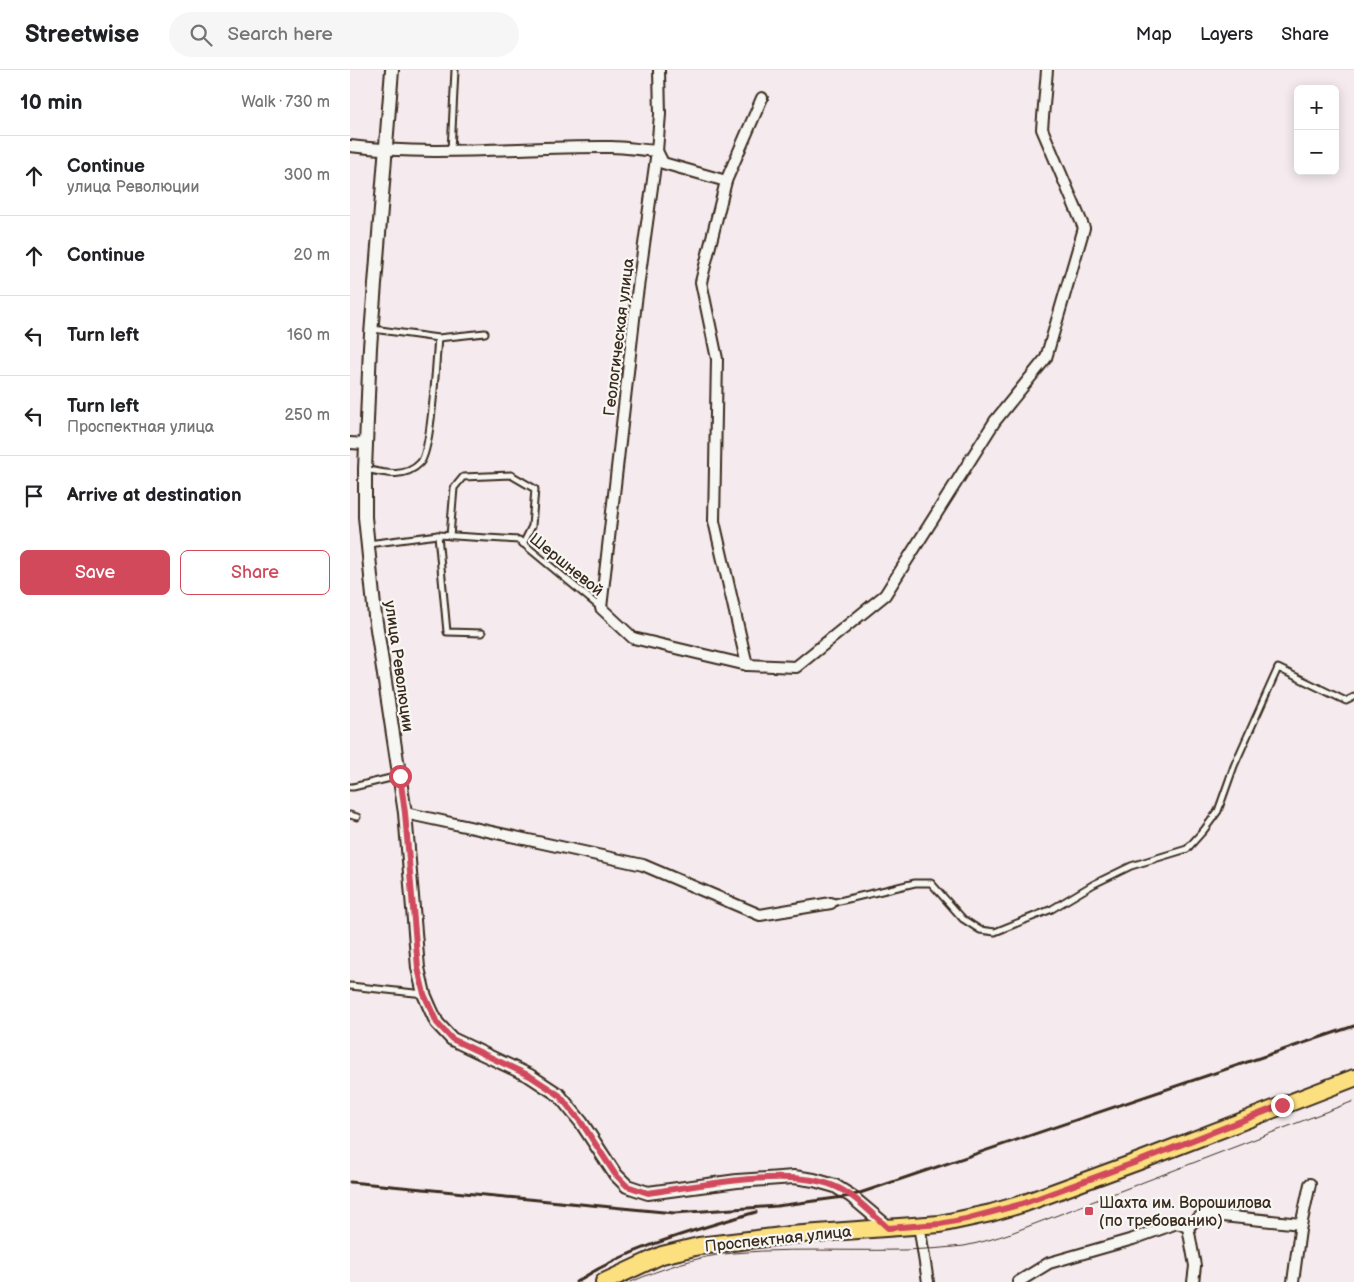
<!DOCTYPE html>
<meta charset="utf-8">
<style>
body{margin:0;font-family:"Balsamiq Sans",sans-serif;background:#f6f6f6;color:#202124}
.controls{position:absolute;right:15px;top:15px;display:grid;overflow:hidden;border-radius:8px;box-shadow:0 2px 12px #0003}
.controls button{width:45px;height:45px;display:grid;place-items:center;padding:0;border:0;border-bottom:1px solid #e0e0e0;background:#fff;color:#202124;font:25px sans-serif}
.stop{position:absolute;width:15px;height:15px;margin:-11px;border:4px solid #d1495b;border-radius:50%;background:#fff}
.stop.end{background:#d1495b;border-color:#fff;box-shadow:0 1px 5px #0008}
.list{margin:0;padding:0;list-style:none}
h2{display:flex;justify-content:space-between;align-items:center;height:65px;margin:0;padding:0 20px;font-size:21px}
h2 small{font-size:16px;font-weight:400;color:#757577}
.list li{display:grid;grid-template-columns:32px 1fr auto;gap:15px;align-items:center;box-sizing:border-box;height:80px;padding:0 20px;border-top:1px solid #e0e0e0}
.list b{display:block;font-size:19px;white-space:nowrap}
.list p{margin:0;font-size:16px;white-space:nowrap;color:#757577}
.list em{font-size:16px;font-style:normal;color:#757577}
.actions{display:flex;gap:10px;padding:15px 20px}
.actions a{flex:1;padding:11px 0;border:1px solid #d1495b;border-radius:8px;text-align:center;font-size:18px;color:#d1495b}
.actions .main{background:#d1495b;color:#fff}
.icon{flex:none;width:28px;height:28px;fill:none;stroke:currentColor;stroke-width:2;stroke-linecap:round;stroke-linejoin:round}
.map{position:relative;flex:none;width:1004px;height:1212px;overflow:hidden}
header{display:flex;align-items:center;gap:30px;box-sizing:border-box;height:70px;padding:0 25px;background:#fff;border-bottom:1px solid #e0e0e0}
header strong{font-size:24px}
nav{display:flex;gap:28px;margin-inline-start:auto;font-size:18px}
.search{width:350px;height:45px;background:#f6f6f6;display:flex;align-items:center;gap:12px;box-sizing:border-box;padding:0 18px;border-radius:28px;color:#757577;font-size:19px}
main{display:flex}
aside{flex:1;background:#fff}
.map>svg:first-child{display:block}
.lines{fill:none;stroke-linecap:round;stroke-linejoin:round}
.service-casing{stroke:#3b2a1e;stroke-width:9}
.minor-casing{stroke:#3b2a1e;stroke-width:14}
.tertiary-casing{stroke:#3b2a1e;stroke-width:16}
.primary-casing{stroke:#3b2a1e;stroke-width:20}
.service{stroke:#f6f6f2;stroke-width:5}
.minor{stroke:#f6f6f2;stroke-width:10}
.tertiary{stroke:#f6f6f2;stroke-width:12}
.primary{stroke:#fce080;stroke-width:16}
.tram{stroke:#3b2a1e;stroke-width:1}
.rail{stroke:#3b2a1e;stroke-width:3}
.route{stroke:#d1495b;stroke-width:6}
.poi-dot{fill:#d1495b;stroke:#f6f6f2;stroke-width:2}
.labels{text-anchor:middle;stroke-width:4.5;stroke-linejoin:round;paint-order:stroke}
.street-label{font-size:16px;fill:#3b2a1e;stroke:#f6f6f2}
.poi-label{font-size:16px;fill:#3b2a1e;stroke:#f6f6f2;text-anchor:start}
</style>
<header>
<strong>Streetwise</strong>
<div class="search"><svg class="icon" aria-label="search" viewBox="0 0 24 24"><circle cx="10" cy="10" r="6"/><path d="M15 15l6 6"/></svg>Search here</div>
<nav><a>Map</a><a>Layers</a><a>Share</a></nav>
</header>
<main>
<aside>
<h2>10 min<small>Walk · 730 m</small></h2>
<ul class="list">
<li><svg class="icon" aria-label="ahead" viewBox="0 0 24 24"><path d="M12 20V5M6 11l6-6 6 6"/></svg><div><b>Continue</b><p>улица Революции</p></div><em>300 m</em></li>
<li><svg class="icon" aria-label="ahead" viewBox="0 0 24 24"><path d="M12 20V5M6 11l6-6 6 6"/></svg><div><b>Continue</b></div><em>20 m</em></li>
<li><svg class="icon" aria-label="left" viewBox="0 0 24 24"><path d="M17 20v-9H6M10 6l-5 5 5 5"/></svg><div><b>Turn left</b></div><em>160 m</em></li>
<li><svg class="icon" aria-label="left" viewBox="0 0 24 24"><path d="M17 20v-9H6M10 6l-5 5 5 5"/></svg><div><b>Turn left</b><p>Проспектная улица</p></div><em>250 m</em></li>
<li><svg class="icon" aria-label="arrive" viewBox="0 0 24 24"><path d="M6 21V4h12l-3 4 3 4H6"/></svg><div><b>Arrive at destination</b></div></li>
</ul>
<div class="actions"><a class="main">Save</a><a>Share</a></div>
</aside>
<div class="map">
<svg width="1004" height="1212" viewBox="0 0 1004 1212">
<rect width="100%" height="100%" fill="#f5ebef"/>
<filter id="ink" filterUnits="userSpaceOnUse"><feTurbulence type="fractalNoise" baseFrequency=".02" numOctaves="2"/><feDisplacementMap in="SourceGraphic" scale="10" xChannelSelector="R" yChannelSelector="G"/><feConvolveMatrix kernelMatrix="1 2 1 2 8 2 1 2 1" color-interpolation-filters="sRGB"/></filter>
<g filter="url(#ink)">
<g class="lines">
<defs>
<g id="service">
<polyline points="101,81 105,0"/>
<polyline points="88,268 135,263"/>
<path d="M15,399C34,403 55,409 70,393C82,382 86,288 88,268L23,259"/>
<polyline points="88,465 97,562 132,563"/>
<polyline points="100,466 104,418 113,407 161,405 185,419 182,456 173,474"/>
<polyline points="18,474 88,465 169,470 251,538"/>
<polyline points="0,717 3,717 49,706"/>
<polyline points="0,745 7,747"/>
<polyline points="481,833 565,813 581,813 613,849 630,860 645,862 702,839 744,814 781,796 837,779 854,760 868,741 884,696 928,598 996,631 1004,627"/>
<polyline points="0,916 74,924"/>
</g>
<g id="minor">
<polyline points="309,0 310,44 307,81 286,232 251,538 283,568 397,595 446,597 535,525 645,351 696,288 734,158 692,59 697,0"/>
<path d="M0,76C87,87 174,76 261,77C276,77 291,80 307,81L313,93L376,111L351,212L367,289L364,451L397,595"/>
<polyline points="376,111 412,28"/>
<polyline points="0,373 16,374"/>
<polyline points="55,743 293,795 410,845 481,833"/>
<polyline points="569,1155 578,1212"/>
<polyline points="838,1157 853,1144 951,1154"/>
<polyline points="838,1157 845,1196 843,1212"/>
<polyline points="668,1212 699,1193 783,1169 827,1153 838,1157"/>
<polyline points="943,1212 950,1160 960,1114"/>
</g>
<polyline id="tertiary" points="42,0 20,277 15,399 15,447 25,546 55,743 68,898 74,924 80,938 87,953 102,969 180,1006 209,1025 231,1052 265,1104 277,1116 298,1123 387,1111 444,1107 464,1110 485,1116 501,1126 539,1158"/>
<polyline id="primary" points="254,1212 312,1185 349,1176 440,1165 590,1154 641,1143 672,1134 792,1090 1004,1008"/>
</defs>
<use href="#service" class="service-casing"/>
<use href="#minor" class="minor-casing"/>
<use href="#tertiary" class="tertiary-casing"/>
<use href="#primary" class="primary-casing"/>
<use href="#service" class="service"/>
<use href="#minor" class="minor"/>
<use href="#tertiary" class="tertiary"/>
<use href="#primary" class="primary"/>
<path class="tram" d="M281,1212C313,1198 348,1186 383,1183C459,1176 537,1185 614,1176C630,1173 646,1168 661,1163L1004,1031"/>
<g class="rail">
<polyline points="0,1112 324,1143 427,1136 501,1126 1004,956"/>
<path d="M226,1212C280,1177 345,1160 406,1142"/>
</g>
</g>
</g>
<g class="lines" filter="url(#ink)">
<path class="route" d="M50,706L55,743L68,898L74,924L87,953L102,969L180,1006L209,1025L231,1052L265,1104L277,1116L298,1123C348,1116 438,1097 484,1116C504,1124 522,1144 538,1158L590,1154L616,1149L672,1134L792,1090L932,1035"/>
</g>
<rect class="poi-dot" x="734" y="1136" width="10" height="10" rx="2.5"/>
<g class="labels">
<g class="street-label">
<text transform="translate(268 267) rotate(-83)" y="6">Геологическая улица</text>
<text transform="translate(217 494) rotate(39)" y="6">Шершневой</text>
<text transform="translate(50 596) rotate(82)" y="6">улица Революции</text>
<text transform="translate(428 1168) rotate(-6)" y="6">Проспектная улица</text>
</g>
<g class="poi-label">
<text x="749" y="1138">Шахта им. Ворошилова<tspan x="749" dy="18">(по требованию)</tspan></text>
</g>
</g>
</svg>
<div class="controls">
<button>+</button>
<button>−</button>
</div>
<div class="stop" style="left:50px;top:706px"></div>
<div class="stop end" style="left:932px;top:1035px"></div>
</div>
</main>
